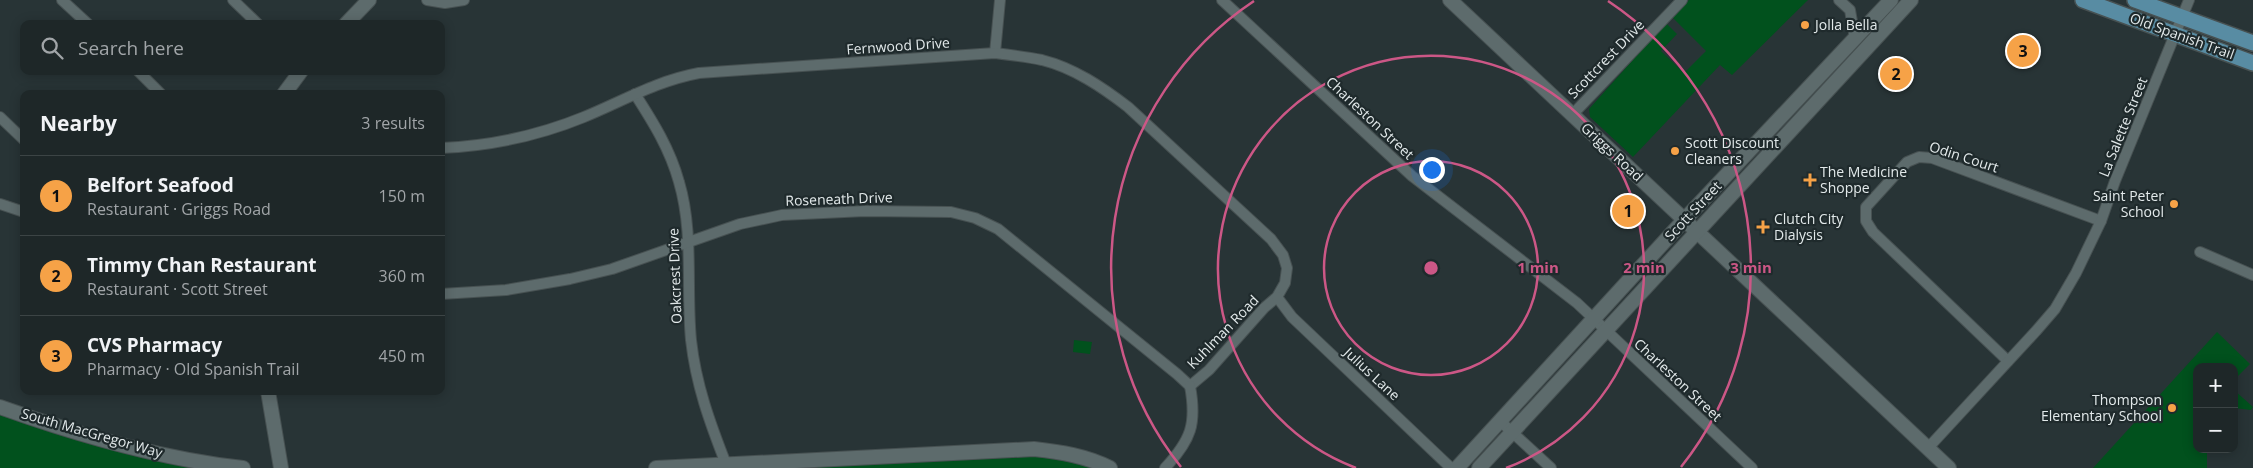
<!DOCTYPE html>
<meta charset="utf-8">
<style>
body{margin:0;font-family:"Open Sans",sans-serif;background:#262f30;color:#f1f3f6}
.controls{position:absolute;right:15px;bottom:15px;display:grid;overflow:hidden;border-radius:10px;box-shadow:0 2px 12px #0003}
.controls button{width:45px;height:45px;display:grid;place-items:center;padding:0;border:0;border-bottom:1px solid #3c4445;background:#1e2728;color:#f1f3f6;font:25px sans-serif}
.you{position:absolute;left:1431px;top:169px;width:18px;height:18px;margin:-12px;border:4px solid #fff;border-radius:50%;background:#1a73e8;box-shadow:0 0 0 8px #1a73e833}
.badge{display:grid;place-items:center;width:32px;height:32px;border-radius:50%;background:#f6a247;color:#111;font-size:16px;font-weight:700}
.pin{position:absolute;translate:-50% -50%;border:2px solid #fff;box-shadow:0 1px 5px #0006}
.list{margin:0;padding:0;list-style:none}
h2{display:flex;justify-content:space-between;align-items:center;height:65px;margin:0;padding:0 20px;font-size:21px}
h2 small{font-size:16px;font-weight:400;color:#a1a5a8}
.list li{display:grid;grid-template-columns:32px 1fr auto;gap:15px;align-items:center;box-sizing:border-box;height:80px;padding:0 20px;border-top:1px solid #3c4445}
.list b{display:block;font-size:19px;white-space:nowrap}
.list p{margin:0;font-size:16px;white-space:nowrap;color:#a1a5a8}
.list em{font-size:16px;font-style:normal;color:#a1a5a8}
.icon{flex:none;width:28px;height:28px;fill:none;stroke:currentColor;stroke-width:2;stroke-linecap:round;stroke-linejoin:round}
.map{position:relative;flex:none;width:2253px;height:468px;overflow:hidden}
.search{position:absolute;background:#1e2728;box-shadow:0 2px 12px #0003;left:20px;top:20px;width:425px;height:55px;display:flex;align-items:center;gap:12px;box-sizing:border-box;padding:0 18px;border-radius:10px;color:#a1a5a8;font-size:19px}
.panel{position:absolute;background:#1e2728;box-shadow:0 2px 12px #0003;left:20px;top:90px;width:425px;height:305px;border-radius:10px}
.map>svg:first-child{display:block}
.green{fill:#01511d}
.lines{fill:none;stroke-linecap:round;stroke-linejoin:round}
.street-casing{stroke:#475152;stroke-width:12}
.secondary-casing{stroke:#475152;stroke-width:16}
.primary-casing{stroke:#475152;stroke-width:18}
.street{stroke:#5d6b6c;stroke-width:10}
.secondary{stroke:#5d6b6c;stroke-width:14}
.primary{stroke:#588ca3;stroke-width:15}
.ring{fill:none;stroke:#cc5786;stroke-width:2.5}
.poi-dot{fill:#f6a247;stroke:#1f2a2c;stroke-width:2}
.labels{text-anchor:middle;stroke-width:4.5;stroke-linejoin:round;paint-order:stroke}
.poi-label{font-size:14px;fill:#e2e9ea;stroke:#1f2a2c;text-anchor:start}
.street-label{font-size:14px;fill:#e2e9ea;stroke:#1f2a2c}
.centre{fill:#cc5786;stroke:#1f2a2c;stroke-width:2.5}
.ring-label{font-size:15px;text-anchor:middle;font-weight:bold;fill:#cc5786;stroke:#1f2a2c;stroke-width:4.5;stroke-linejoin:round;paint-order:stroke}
</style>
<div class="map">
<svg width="2253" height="468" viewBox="0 0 2253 468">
<rect width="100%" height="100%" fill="#283436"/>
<g class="green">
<polygon points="1689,0 1808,0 1732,75 1720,65 1633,157 1590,117 1589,109 1666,23 1677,34 1661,51 1684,73 1706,51 1672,17"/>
<polygon points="2217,332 2250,364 2234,380 2234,367 2197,367 2197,449 2210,449 2207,453 2207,468 2093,468"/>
<polygon points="1074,340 1092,342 1090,354 1073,352"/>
<polygon points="2234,390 2253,407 2251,410 2234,408"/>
<polygon points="0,413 206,468 0,468"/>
<polygon points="1042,456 1095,468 793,468"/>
</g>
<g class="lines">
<defs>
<g id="street">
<polyline points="62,0 88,24"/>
<polyline points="233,0 258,24"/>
<polyline points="427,0 445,3 464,0"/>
<polyline points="1222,0 1412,176 1577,303 1752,468"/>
<polyline points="1839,0 1850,10 1855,39"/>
<polyline points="995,53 1000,0"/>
<polyline points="138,71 161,94"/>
<path d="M635,94C653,122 670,149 679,182C694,232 686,288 691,340C696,385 710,423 726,464"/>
<polyline points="1572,115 1682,0"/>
<polyline points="0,117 24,140"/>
<path d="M441,148C489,146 540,135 584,117C623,101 656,81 699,73L995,53C1011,55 1027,57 1042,60C1074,68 1102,87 1128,107L1271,239L1283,255L1287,268L1285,283L1277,297L1264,308L1209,370L1190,386"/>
<polyline points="0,204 24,212"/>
<polyline points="2200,252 2253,275"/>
<polyline points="441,294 506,290 570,279 612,269 740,224 782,215 865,211 951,212 975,218 998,229 1177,374 1190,386"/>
<polyline points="1277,297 1292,317 1451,468"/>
<polyline points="2008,361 1873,232 1866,221 1866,207 1907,162 1919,157 1932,158 2101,221"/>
<polyline points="1500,421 1551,468"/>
<polyline points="1928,448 2036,331 2055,309 2076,273 2101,221 2115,181 2189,0"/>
<path d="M1165,468C1191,440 1197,424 1190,386"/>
</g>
<g id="secondary">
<polyline points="1450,0 1949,468"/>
<polyline points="346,24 369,0"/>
<polyline points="284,94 301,71"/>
<polyline points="268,391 281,468"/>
<path d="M0,407C78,435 161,459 243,468"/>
<path d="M656,468L1034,449C1061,452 1086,456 1110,468"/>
<polyline points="1457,468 1685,219 1891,0"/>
<polyline points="1479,468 1911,0"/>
</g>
<g id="primary">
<polyline points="2083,0 2253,63"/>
<polyline points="2135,0 2253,43"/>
</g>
</defs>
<use href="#street" class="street-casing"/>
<use href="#secondary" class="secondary-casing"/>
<use href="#primary" class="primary-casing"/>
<use href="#street" class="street"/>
<use href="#secondary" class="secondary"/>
<use href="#primary" class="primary"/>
</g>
<g class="ring">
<circle cx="1431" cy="268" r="107"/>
<path d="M1356 468A213 213 0 1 1 1506 468"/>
<path d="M1181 467A320 320 0 0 1 1254 1M1608 1A320 320 0 0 1 1681 467"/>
</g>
<g class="poi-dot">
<circle cx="1805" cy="25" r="5"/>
<circle cx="1675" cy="151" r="5"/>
<path d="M1807.5 172.5h5v5h5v5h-5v5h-5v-5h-5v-5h5z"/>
<circle cx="2174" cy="204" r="5"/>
<path d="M1760.5 219.5h5v5h5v5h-5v5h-5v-5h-5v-5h5z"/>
<circle cx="2172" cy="408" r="5"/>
</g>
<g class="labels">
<g class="poi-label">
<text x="1815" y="30">Jolla Bella</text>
<text x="1685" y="148">Scott Discount<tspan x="1685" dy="16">Cleaners</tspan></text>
<text x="1820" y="177">The Medicine<tspan x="1820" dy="16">Shoppe</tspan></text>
<text x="2164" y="201" text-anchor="end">Saint Peter<tspan x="2164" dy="16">School</tspan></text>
<text x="1774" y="224">Clutch City<tspan x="1774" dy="16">Dialysis</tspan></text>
<text x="2162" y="405" text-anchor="end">Thompson<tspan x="2162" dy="16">Elementary School</tspan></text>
</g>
<g class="street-label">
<text transform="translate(2182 36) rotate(20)" y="5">Old Spanish Trail</text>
<text transform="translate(898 46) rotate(-4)" y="5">Fernwood Drive</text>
<text transform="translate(1606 59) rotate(-46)" y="5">Scottcrest Drive</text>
<text transform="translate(1370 118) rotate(43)" y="5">Charleston Street</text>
<text transform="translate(2123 127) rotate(-68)" y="5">La Salette Street</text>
<text transform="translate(1612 152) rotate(43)" y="5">Griggs Road</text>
<text transform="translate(1964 157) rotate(18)" y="5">Odin Court</text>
<text transform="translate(839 199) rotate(-2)" y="5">Roseneath Drive</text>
<text transform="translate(1693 211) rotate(-47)" y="5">Scott Street</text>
<text transform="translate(675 276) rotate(-92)" y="5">Oakcrest Drive</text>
<text transform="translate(1223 332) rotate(-46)" y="5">Kuhlman Road</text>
<text transform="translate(1372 374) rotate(43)" y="5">Julius Lane</text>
<text transform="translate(1678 380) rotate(43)" y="5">Charleston Street</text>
<text transform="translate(92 433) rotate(16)" y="5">South MacGregor Way</text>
</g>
</g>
<circle cx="1431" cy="268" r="8" class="centre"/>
<g class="ring-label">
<text x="1538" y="273">1 min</text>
<text x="1644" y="273">2 min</text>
<text x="1751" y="273">3 min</text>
</g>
</svg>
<div class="controls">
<button>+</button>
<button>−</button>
</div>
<div class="you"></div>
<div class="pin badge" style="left:1628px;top:211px">1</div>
<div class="pin badge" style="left:1896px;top:74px">2</div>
<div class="pin badge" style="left:2023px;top:51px">3</div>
<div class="search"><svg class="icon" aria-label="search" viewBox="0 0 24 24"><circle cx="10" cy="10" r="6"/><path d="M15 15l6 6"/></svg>Search here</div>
<section class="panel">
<h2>Nearby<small>3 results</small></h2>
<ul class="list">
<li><span class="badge">1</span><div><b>Belfort Seafood</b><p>Restaurant · Griggs Road</p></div><em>150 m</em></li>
<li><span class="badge">2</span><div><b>Timmy Chan Restaurant</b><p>Restaurant · Scott Street</p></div><em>360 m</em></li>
<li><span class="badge">3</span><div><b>CVS Pharmacy</b><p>Pharmacy · Old Spanish Trail</p></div><em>450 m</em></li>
</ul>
</section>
</div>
